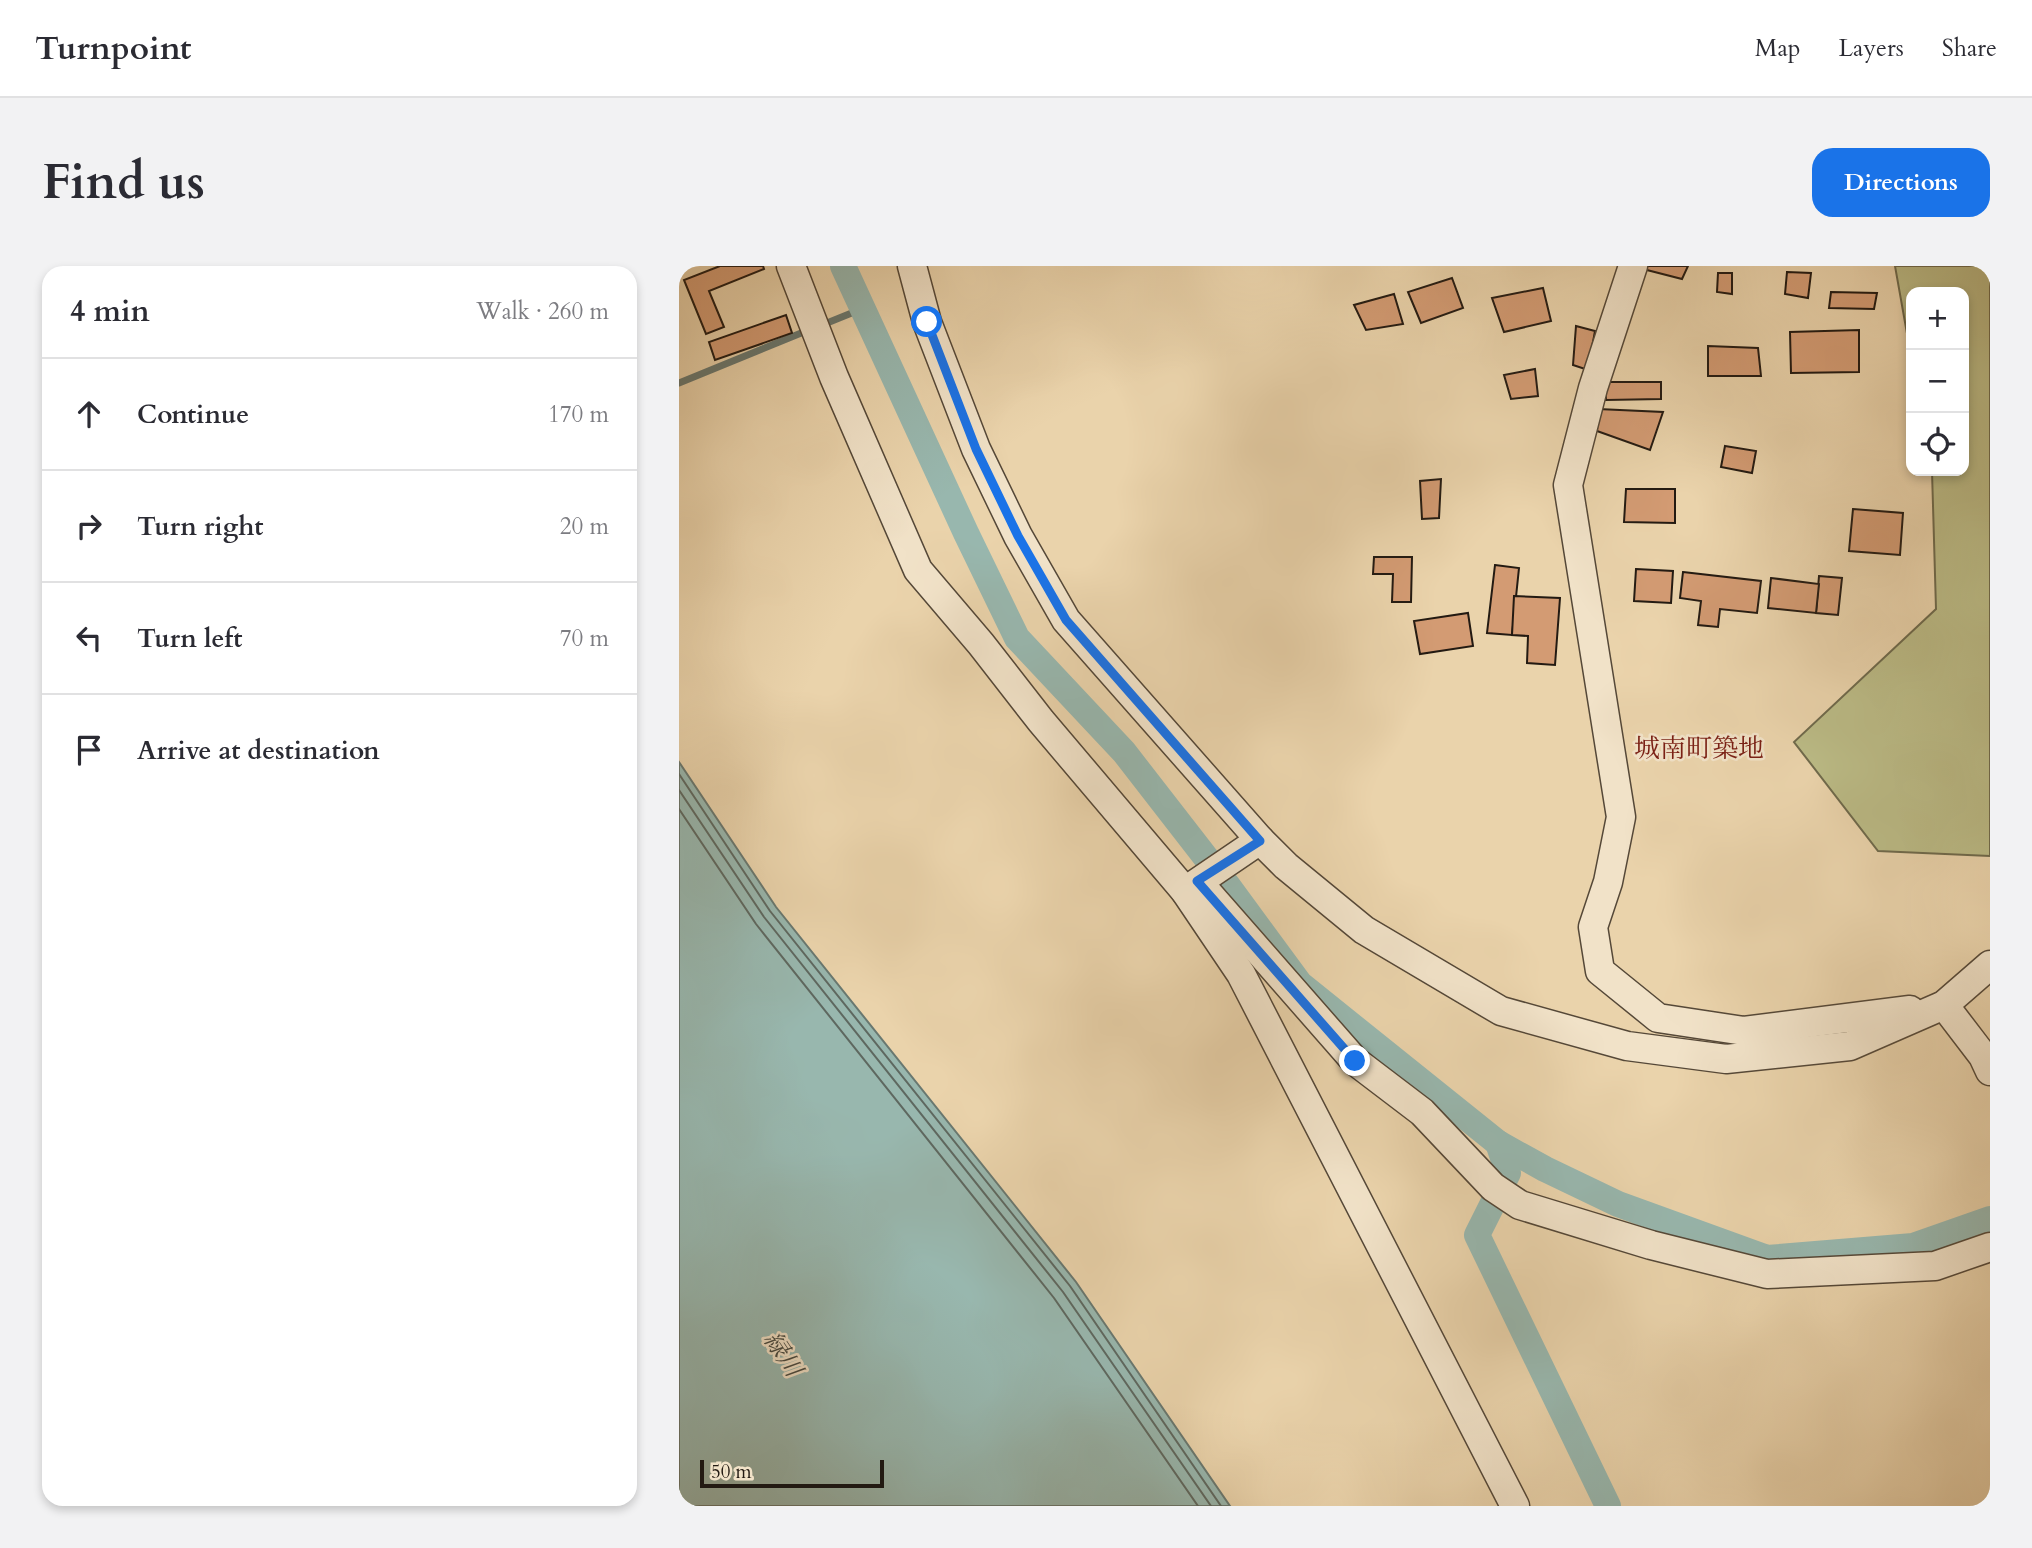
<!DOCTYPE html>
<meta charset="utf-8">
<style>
body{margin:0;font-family:Cardo,"Noto Serif JP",serif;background:#f2f2f3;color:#2b2b33}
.controls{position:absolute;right:21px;top:21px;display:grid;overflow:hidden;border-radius:14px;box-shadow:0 4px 10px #0003}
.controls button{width:63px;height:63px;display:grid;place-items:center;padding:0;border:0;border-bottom:2px solid #e1e1e2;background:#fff;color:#2b2b33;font:35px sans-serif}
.scale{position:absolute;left:21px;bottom:18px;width:184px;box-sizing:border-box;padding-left:7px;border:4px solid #231a12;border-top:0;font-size:19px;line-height:24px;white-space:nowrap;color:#231a12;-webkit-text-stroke:5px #f1e2c8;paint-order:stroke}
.stop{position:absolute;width:21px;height:21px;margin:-16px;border:5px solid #1a73e8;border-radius:50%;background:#fff}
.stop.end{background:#1a73e8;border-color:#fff;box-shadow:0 2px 7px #0008}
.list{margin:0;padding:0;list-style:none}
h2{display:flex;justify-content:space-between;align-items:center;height:91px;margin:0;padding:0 28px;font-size:30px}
h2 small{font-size:23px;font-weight:400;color:#7c7c81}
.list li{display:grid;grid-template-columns:46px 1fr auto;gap:21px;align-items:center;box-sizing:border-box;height:112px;padding:0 28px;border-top:2px solid #e1e1e2}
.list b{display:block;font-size:26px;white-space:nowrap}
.list em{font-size:23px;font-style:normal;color:#7c7c81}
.icon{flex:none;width:38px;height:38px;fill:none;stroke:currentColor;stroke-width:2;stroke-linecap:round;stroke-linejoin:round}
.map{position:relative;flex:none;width:1311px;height:1240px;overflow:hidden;border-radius:21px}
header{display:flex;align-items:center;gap:42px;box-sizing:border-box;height:98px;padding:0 35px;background:#fff;border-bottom:2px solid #e1e1e2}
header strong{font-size:33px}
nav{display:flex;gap:38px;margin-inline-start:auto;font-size:24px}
.intro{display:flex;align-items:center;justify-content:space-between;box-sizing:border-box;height:168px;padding:0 42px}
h1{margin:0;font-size:49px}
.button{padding:18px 32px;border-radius:21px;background:#1a73e8;color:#fff;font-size:24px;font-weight:700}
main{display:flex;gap:42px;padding:0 42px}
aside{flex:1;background:#fff;border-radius:21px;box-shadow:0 4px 10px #0003}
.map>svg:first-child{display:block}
.green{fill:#bbbb86;stroke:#6f6a4c;stroke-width:2}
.water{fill:#98b7ae;stroke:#697870;stroke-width:2}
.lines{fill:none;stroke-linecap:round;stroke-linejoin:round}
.shore{stroke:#5e6860;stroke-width:2}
.stream{stroke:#697870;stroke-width:7}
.canal{stroke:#98b7ae;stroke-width:26}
.building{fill:#d39b73;stroke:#231a12;stroke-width:2}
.minor-casing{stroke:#554838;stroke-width:31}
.minor{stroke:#f1e2c8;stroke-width:28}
.route{stroke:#1a73e8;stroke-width:9}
.labels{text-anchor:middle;stroke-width:5;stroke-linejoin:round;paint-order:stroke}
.water-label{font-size:24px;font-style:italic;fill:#464941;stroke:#f1e2c8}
.quarter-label{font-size:26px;fill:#7a1f14;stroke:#f1e2c8}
</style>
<header>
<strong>Turnpoint</strong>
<nav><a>Map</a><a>Layers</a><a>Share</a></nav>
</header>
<div class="intro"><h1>Find us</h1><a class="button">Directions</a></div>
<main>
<aside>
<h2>4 min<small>Walk · 260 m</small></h2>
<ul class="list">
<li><svg class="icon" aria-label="ahead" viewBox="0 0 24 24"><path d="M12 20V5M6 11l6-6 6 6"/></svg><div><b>Continue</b></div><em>170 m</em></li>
<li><svg class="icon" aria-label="right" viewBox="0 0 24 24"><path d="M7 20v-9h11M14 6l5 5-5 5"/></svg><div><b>Turn right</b></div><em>20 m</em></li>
<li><svg class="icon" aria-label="left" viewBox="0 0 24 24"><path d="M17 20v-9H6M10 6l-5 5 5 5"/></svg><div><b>Turn left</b></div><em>70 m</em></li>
<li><svg class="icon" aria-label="arrive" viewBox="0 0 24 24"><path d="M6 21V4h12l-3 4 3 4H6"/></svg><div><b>Arrive at destination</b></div></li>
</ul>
</aside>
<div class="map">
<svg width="1311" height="1240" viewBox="0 0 1311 1240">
<rect width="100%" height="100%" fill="#ead3ab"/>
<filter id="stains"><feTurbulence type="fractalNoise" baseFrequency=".00286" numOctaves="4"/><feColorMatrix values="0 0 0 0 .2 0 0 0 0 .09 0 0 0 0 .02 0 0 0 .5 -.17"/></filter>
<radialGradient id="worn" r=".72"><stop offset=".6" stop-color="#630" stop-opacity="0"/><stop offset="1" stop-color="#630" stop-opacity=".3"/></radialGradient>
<polygon class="green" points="1216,0 1311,0 1311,590 1199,585 1115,476 1257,343 1253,205 1285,205 1285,26 1232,26 1232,90"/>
<polygon class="water" points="0,496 97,641 397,1016 551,1240 0,1240"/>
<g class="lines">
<g class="shore">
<polyline points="0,508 91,645 391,1020 542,1240"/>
<polyline points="0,524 85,651 384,1026 532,1240"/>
<polyline points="0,543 77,658 375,1032 519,1240"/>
</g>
<g class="stream">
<polyline points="143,59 185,42"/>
<polyline points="0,117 132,63"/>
</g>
<g class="canal">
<polyline points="164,0 287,267 338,372 445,486 549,620 621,718 819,877 866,903 939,938 1088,992 1234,980 1311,953"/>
<polyline points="819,877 829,907 798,969 929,1240"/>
</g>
</g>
<g class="building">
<polygon points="41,0 84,0 85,3 30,25 45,61 27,68 5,14"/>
<polygon points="965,0 1009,0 1003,13 964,3"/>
<polygon points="1108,6 1132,7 1129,32 1106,28"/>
<polygon points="1039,7 1053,7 1053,28 1038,26"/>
<polygon points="773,12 784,42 742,57 729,26"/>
<polygon points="864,22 872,55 825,66 813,32"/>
<polygon points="1152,26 1198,27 1195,43 1150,42"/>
<polygon points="715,28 724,58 687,64 675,39"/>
<polygon points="107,49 113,67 36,94 30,76"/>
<polygon points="897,60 916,65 909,104 894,99"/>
<polygon points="1180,64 1180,106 1112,107 1111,66"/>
<polygon points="1029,80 1079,82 1082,110 1029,110"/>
<polygon points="856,103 859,130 832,133 825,109"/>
<polygon points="926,116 982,116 982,133 927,134"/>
<polygon points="919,143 984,146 971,184 918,165"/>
<polygon points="1046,180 1077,185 1073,207 1042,201"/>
<polygon points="762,213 760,252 743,253 741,215"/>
<polygon points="947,223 996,223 996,257 945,256"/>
<polygon points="1174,243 1224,247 1221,289 1170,285"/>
<polygon points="695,291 733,291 732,336 713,336 714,308 694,308"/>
<polygon points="816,299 840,302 833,369 808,367"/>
<polygon points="957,303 994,305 992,337 955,335"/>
<polygon points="1004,306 1082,315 1078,347 1041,343 1039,361 1019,359 1022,335 1001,332"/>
<polygon points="1140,310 1163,312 1159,349 1137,347"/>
<polygon points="1092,312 1140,318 1137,347 1089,342"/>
<polygon points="835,330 881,332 876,399 848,397 849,370 833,369"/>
<polygon points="789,347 794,380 741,388 735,355"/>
</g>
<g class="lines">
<defs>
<g id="minor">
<polyline points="112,0 155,111 239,304 302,378 362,455 506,625 562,708 836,1240"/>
<polyline points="233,0 248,56 297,183 339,270 387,354 581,574 607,600 685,664 822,745 948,780 1047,793 1171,780 1265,739 1311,699"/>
<polyline points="954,0 914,122 889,219 942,551 929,616 914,661 921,705 979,752 1065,765 1231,744"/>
<polyline points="520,617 676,795 743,846 814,921 841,939 972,979 1088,1008 1256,1000 1311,981"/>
<polyline points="506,625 581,574"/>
<polyline points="1265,739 1304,790 1311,805"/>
</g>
</defs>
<use href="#minor" class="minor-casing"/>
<use href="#minor" class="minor"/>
</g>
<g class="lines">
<polyline class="route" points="248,56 297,183 339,270 387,354 581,575 518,615 676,795"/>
</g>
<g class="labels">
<g class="water-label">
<text transform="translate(104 1088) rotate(56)" y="8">緑川</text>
</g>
<g class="quarter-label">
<text x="1020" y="491">城南町築地</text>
</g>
</g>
<rect width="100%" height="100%" filter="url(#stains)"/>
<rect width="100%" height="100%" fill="url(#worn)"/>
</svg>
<div class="controls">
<button>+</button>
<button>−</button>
<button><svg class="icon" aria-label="locate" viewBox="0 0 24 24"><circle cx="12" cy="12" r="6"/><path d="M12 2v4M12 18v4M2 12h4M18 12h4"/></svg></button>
</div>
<div class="scale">50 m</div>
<div class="stop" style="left:248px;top:56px"></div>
<div class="stop end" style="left:676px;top:795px"></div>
</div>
</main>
